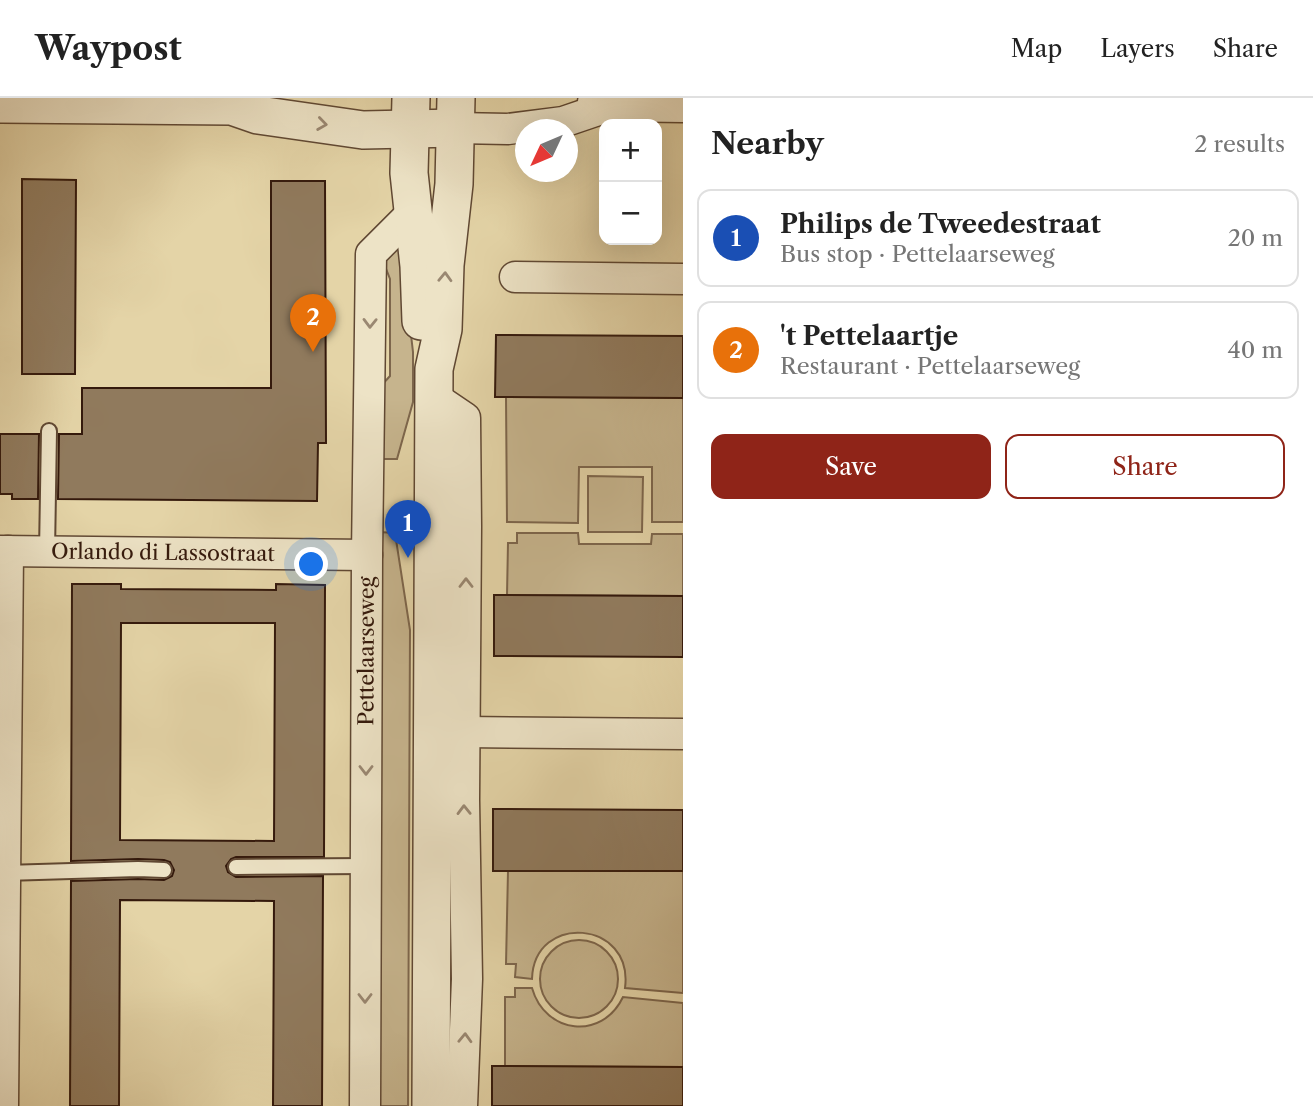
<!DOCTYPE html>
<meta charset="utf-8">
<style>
body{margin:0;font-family:"Libre Caslon Text",serif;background:#f2f2f2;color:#222}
.controls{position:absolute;right:21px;top:21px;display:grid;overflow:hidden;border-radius:14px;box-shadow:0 7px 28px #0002}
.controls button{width:63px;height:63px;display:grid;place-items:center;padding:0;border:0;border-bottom:2px solid #e0e0e0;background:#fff;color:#222;font:35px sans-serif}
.compass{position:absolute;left:515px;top:21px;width:63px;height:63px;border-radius:50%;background:#fff;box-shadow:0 7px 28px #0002;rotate:226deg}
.you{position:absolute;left:312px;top:467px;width:24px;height:24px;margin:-18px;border:5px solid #fff;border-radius:50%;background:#1a73e8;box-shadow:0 0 0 10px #1a73e833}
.badge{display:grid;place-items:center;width:46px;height:46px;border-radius:50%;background:#8f2418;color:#fff;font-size:23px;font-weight:700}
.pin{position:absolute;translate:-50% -58px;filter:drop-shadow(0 2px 4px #0008)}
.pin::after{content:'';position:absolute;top:37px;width:24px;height:21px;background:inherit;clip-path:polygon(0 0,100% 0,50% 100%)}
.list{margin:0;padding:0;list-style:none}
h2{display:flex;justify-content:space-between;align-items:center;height:91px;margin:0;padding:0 28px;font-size:30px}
h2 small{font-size:23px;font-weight:400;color:#767676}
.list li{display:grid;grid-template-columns:46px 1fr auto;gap:21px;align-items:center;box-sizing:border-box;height:98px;margin:0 14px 14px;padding:0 14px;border:2px solid #e0e0e0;border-radius:14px}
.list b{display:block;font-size:26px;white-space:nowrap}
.list p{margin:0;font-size:23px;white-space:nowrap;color:#767676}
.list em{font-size:23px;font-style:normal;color:#767676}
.actions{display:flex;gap:14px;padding:21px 28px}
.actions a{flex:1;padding:16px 0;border:2px solid #8f2418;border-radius:14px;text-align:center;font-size:24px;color:#8f2418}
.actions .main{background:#8f2418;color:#fff}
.map{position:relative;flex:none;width:683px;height:1008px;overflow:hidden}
header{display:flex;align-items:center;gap:42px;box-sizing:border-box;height:98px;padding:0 35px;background:#fff;border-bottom:2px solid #e0e0e0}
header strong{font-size:33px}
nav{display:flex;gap:38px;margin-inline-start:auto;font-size:24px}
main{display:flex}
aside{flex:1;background:#fff}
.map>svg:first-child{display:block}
.green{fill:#c6b48d;stroke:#7d664c;stroke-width:2}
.building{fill:#907a5d;stroke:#34190c;stroke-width:2;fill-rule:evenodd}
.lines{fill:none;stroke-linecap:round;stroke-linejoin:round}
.service-casing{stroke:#604833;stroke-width:18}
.minor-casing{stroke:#604833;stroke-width:33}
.tertiary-casing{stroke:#604833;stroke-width:40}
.service{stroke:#ede3c6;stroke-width:14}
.minor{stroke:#ede3c6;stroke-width:30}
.tertiary{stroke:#ede3c6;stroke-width:37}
.oneway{stroke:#9a8872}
.labels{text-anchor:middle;stroke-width:7;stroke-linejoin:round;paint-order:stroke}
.street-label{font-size:21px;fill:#34190c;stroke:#ede3c6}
</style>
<header>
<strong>Waypost</strong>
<nav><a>Map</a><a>Layers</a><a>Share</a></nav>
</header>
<main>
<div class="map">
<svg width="683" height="1008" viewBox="0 0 683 1008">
<rect width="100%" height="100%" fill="#e4d4a7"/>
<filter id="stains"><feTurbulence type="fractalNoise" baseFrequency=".00286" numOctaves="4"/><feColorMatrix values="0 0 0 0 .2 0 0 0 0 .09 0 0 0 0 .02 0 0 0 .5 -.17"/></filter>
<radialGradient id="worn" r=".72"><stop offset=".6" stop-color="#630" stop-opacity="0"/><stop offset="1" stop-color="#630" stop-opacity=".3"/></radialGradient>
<g class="green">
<polygon points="400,142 413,254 413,304 397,361 378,361 379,290 390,278 390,181 383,163"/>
<polygon points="506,299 683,300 683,424 652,424 652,369 579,369 578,425 507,424"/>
<polygon points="588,378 643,379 642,434 588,434"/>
<polygon points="379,434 395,435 410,532 408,1008 375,1008"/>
<polygon points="517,435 578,435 579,446 651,446 652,436 683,436 683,498 507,497 508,445 517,445"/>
<path d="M508,773H683V895L625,890C634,822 534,814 532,881L515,879L516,866H506Z"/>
<circle cx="579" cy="881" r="39"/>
<path d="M515,890H532C545,936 602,943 623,899L683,905V969L505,968V899H515Z"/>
</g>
<g class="building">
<polygon points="22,81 76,82 75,276 22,276"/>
<polygon points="271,83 325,83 326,345 318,345 317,403 58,401 59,336 82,336 82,290 271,290"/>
<polygon points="496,237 683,238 683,300 495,299"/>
<polygon points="0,336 39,336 38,401 12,401 12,396 0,396"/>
<path d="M72,486H121V491L276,492V486L325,487L324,759H236L231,761L226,768L228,774L236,779L323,778L322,1008H273L274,803L120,802L119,1008H70L71,783L138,781L164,782L172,778L174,772L170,764L164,762L138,761L71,763ZM121,525H275L274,743L120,742Z"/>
<polygon points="494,497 683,498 683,559 494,558"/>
<polygon points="493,711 683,712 683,773 493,773"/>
<polygon points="492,968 683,969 683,1008 492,1008"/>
</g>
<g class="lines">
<defs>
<g id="service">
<polyline points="47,454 49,333"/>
<polyline points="236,769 366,768"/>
<polyline points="5,775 138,771 164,772"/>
</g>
<g id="minor">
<polyline points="593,4 610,8 683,9"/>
<polyline points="456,30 508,31 563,24 610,8"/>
<polyline points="515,179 683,181"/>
<polyline points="434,299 465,320 466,429 464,702 467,881 462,1008"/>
<path id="s1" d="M0,453L367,457"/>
<polyline points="464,634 683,636"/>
<polyline points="3,1008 8,453"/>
<path id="s2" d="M365,1008L367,457L371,156L413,114"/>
</g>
<g id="tertiary">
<polyline points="411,0 409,75 419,168 421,223"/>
<polyline points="0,6 232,8 258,17 363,32 456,30"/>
<polyline points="431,1008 434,271 443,231 445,167 454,86 456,0"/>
</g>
</defs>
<use href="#service" class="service-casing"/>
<use href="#minor" class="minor-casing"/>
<use href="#tertiary" class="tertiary-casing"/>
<use href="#service" class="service"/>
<use href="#minor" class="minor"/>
<use href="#tertiary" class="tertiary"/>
</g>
<defs><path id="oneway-chevron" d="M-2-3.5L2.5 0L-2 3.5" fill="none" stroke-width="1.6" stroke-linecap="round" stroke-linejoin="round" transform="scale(1.75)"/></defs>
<g class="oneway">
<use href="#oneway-chevron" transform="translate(322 26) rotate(8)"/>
<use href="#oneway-chevron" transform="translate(445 179) rotate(-88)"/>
<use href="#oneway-chevron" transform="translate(370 225) rotate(91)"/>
<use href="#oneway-chevron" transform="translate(466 485) rotate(-90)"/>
<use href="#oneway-chevron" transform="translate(366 672) rotate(90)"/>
<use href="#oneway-chevron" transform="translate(464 712) rotate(-91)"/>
<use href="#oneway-chevron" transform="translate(365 900) rotate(90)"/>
<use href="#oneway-chevron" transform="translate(465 940) rotate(-88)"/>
</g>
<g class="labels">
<g class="street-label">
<text dy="7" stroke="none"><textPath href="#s1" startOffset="163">Orlando di Lassostraat</textPath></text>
<text dy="7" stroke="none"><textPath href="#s2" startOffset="455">Pettelaarseweg</textPath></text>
</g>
</g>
<rect width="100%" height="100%" filter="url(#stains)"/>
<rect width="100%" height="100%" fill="url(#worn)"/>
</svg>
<div class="controls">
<button>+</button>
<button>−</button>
</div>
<svg class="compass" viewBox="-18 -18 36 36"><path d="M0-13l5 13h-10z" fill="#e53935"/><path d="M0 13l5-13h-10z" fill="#767676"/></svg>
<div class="you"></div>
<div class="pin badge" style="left:408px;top:460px;background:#1a4fb4">1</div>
<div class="pin badge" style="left:313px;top:254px;background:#e8710a">2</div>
</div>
<aside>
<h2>Nearby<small>2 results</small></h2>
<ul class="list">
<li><span class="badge" style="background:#1a4fb4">1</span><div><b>Philips de Tweedestraat</b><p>Bus stop · Pettelaarseweg</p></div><em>20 m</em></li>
<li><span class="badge" style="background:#e8710a">2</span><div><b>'t Pettelaartje</b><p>Restaurant · Pettelaarseweg</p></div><em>40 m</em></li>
</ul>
<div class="actions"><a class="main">Save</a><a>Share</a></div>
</aside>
</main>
